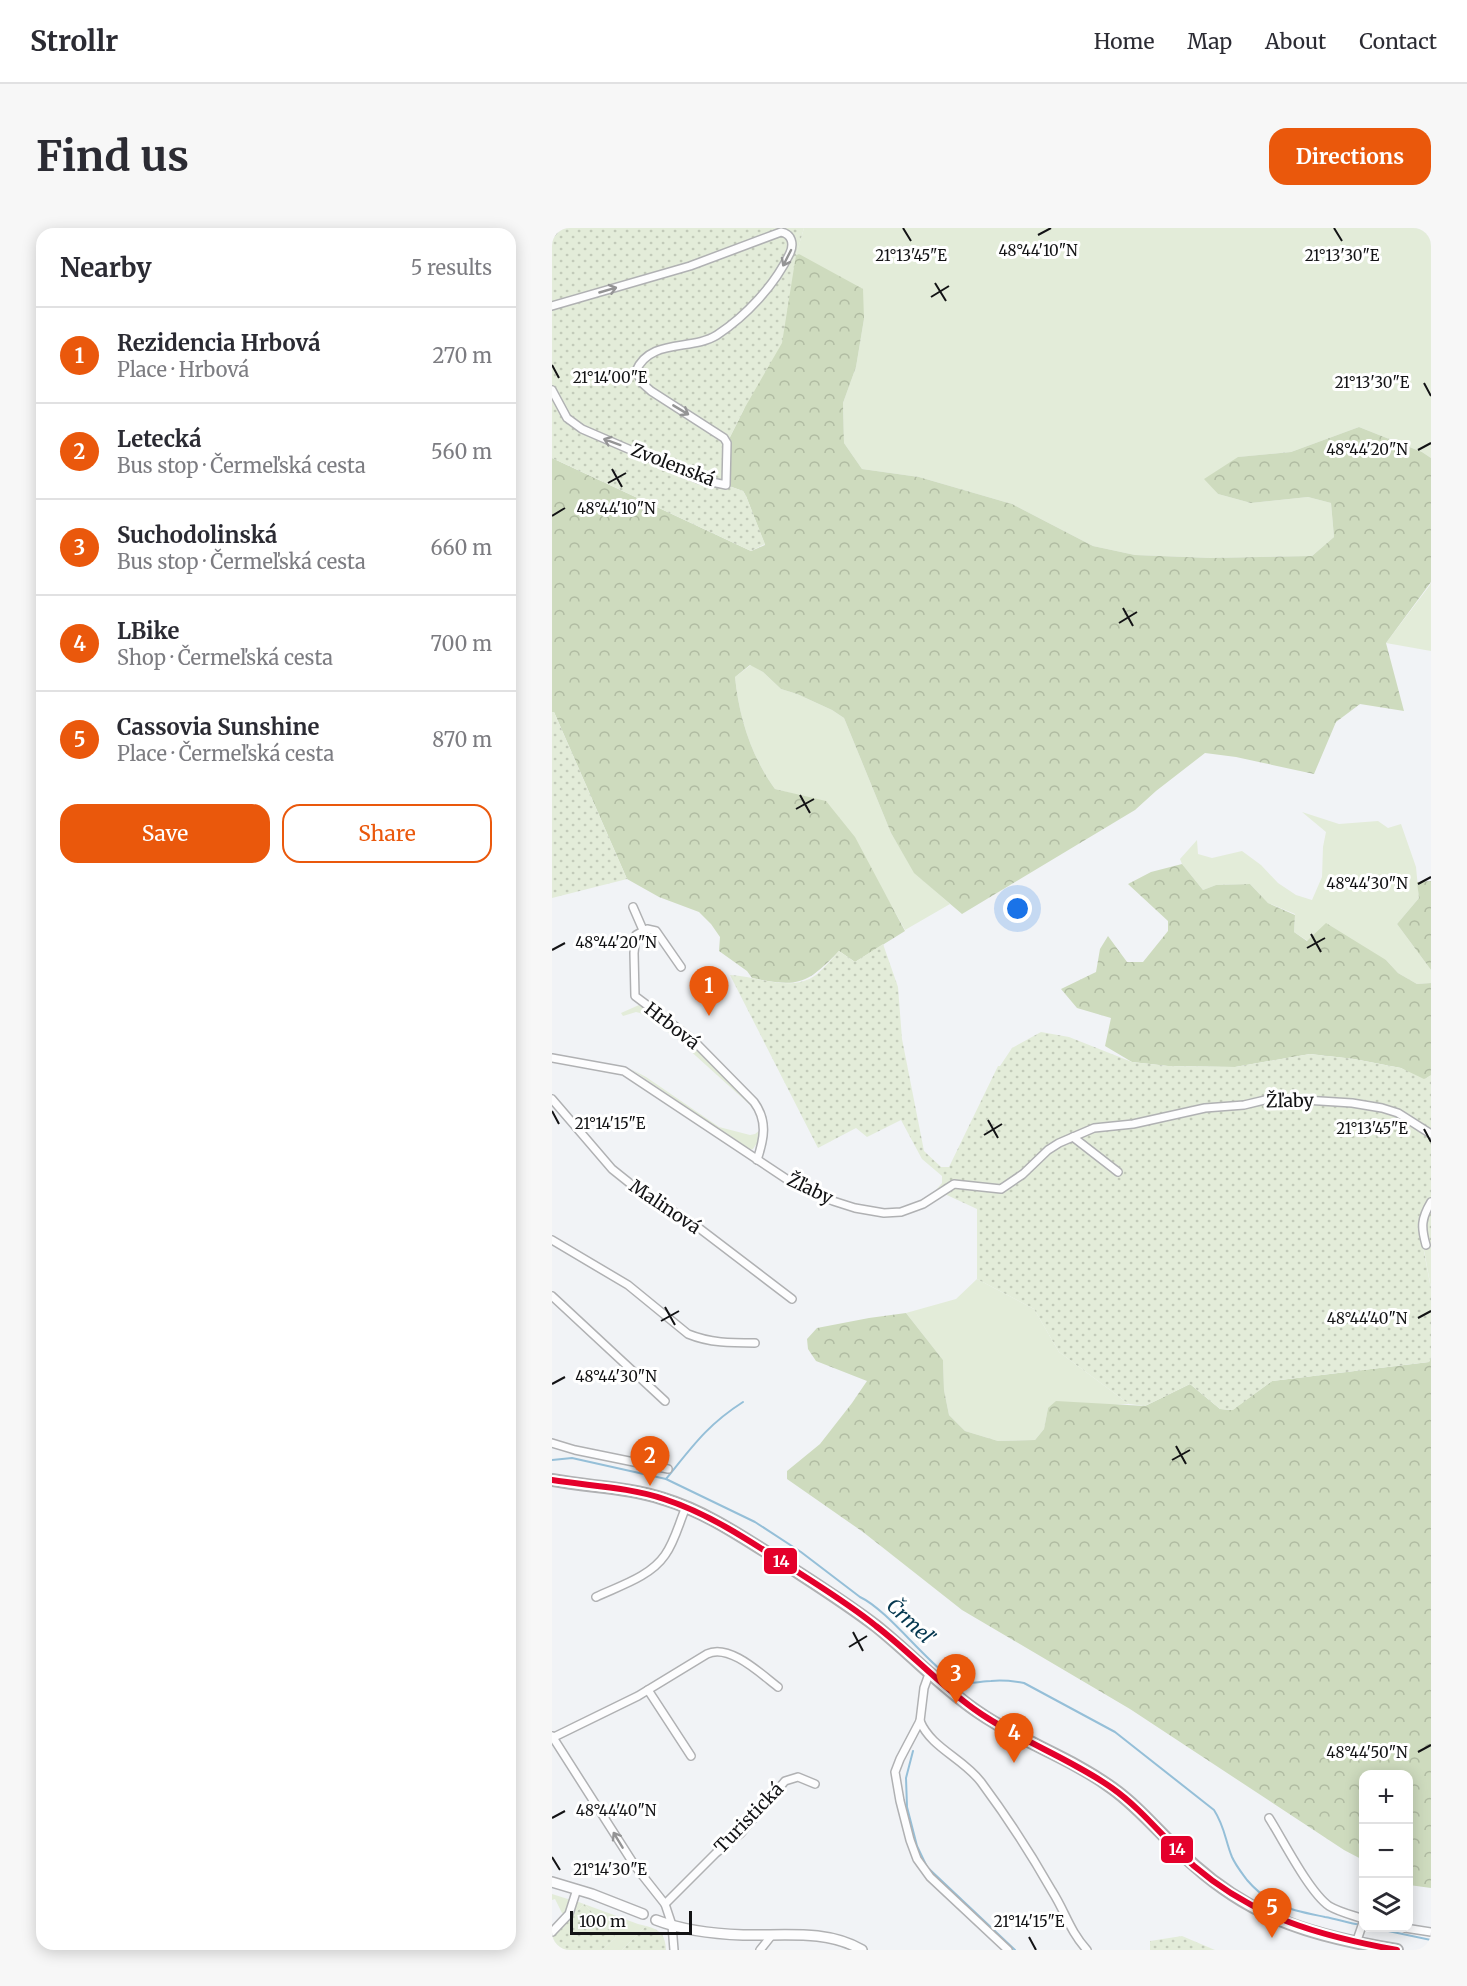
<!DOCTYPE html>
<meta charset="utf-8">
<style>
body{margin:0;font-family:Merriweather,serif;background:#f7f7f7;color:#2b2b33}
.controls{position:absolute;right:18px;bottom:18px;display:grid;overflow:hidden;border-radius:12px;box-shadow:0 3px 15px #0003}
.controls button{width:54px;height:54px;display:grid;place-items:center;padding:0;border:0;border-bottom:2px solid #e1e1e2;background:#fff;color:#2b2b33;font:30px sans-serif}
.scale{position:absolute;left:18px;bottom:15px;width:122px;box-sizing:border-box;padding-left:6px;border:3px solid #131315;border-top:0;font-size:16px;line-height:21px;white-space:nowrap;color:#131315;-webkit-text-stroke:4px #fff;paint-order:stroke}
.you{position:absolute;left:466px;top:681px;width:21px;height:21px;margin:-15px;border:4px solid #fff;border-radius:50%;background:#1a73e8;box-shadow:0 0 0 9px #1a73e833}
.badge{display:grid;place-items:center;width:39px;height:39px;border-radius:50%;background:#ea580c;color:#fff;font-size:20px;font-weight:700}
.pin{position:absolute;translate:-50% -50px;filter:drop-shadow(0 2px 3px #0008)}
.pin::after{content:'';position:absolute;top:32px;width:21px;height:18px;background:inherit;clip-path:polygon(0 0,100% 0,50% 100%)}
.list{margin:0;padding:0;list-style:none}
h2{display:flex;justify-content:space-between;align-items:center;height:78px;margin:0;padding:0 24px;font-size:26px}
h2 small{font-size:20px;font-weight:400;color:#7c7c81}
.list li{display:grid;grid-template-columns:39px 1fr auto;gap:18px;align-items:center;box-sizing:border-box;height:96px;padding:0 24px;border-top:2px solid #e1e1e2}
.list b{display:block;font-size:22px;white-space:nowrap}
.list p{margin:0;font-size:20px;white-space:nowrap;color:#7c7c81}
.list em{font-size:20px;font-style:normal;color:#7c7c81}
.actions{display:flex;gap:12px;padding:18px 24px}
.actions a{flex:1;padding:14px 0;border:2px solid #ea580c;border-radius:18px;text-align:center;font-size:21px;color:#ea580c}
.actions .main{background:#ea580c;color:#fff}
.icon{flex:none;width:33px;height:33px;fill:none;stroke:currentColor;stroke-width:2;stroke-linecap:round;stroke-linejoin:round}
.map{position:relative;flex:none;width:879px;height:1722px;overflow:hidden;border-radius:18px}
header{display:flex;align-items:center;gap:36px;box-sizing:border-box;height:84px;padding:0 30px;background:#fff;border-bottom:2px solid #e1e1e2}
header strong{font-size:28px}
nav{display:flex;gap:33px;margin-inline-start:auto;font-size:21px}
.intro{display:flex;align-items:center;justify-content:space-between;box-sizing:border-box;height:144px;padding:0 36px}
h1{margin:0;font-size:42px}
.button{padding:15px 27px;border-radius:18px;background:#ea580c;color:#fff;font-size:21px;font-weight:700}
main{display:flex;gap:36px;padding:0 36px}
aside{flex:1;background:#fff;border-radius:18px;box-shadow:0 3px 15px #0003}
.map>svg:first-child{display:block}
.grass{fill:#e3ecd9}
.forest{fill:url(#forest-crowns)}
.garden{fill:url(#garden-dots)}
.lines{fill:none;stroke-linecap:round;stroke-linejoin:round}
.stream{stroke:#95bfd8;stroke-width:2}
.minor-casing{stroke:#b0b1b3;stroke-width:10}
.tertiary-casing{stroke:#b0b1b3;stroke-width:12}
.secondary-casing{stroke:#b0b1b3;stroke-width:14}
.minor{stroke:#fdfdfe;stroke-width:7}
.tertiary{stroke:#fdfdfe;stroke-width:9}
.secondary{stroke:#fdfdfe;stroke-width:10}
.bus-1-casing{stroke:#fff;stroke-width:10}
.bus-1{stroke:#e4002b;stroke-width:6}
.oneway{stroke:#949495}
.ticks{fill:none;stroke:#131315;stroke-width:2}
.labels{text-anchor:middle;stroke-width:6;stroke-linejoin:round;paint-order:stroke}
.street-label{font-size:18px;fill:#131315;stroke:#fff}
.water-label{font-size:20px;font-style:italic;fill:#04374f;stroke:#fff}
.ticks-label{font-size:15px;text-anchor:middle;fill:#131315;stroke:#fff;stroke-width:6;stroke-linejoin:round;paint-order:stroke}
.line-badge{stroke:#fff;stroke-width:2}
.badge-label{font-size:16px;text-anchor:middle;font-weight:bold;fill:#fff}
</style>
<header>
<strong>Strollr</strong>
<nav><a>Home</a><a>Map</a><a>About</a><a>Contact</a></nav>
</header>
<div class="intro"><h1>Find us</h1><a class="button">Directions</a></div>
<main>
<aside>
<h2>Nearby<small>5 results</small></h2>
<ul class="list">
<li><span class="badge">1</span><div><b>Rezidencia Hrbová</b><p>Place · Hrbová</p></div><em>270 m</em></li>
<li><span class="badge">2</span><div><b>Letecká</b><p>Bus stop · Čermeľská cesta</p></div><em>560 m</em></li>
<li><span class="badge">3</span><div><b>Suchodolinská</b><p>Bus stop · Čermeľská cesta</p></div><em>660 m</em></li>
<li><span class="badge">4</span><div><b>LBike</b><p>Shop · Čermeľská cesta</p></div><em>700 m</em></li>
<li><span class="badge">5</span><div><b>Cassovia Sunshine</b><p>Place · Čermeľská cesta</p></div><em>870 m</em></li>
</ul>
<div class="actions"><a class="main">Save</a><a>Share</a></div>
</aside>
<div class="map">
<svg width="879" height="1722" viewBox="0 0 879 1722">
<defs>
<pattern id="forest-crowns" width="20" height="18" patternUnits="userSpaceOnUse" patternTransform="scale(1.5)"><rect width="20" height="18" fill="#cedbbe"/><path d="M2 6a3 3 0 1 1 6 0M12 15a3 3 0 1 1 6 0" fill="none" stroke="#b0bba2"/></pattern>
<pattern id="garden-dots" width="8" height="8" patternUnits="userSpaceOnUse" patternTransform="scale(1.5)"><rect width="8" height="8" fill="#e3ecd9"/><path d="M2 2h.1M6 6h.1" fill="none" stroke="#c2cab9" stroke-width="1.8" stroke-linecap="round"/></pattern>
</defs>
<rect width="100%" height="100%" fill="#f1f3f6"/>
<g class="grass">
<polygon points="252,0 879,0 879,230 870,224 807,199 739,224 687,229 653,251 666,266 699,275 756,269 779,275 782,309 760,328 659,330 583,327 541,318 460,276 367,249 310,241 292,215 291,175 304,139 312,91 247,26 244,27"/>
<polygon points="879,354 879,423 834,415 878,357"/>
<path d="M199,437L211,444L229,461L245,466L280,482L292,490L339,605L362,644L398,676L353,702L334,668L274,574L223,561C199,528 187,489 183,449Z"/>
<polygon points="750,584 787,596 826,593 836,600 849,596 864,639 867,670 845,696 879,742 879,755 865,756 846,745 834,732 756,713 742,704 743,686 716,675 698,656 664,657 651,662 630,636 628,631 645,612 646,626 660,630 690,623 709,637 726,655 744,667 760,672 770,649 771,619 774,604"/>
<polygon points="87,777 124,802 151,824 164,842 198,873 209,893 207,912 201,921 197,922 79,841 94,849 167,899 198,907 203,906 207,903 207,889 197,876 123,809 88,785 84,784 71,788 69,785"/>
<polygon points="879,1015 879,1060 871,1017"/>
<polygon points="425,1051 482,1081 507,1124 577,1176 496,1180 492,1201 483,1212 446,1213 413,1203 397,1187 392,1162 391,1132 354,1085 404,1071"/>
<polygon points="0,1666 19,1672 18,1680 13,1686 10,1685 3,1671 0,1672"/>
<polygon points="24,1673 32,1676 86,1696 94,1698 70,1722 50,1722 64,1709 32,1676 15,1693"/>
</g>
<g class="forest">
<path d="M247,26L311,61L312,91L304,139L291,175L292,215L310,241L367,249L460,276L541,318L583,327L659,330L760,328L782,309L779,275L756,269L699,275L666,266L652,251L686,229L739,224L807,199L870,224L879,230V354L834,415L852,483L808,476L784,494L762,546L684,529L653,525L604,563L583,582L410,686L362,645L339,605L292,490L280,482L245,466L229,461L211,444L198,437L183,449C187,489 199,528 223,561L274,573L303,609L353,703L303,734L287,723C255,756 247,760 200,750L195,743L167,723L168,709L159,696L147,684L107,669L75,651L2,484H0V230L199,323L213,317L194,268L191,263L174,257L175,215L192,181L244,27Z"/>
<polygon points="630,636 651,662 664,657 698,656 716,675 743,687 742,704 755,713 774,695 834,732 846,745 865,756 879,755 879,857 849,840 802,831 758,826 683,839 616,838 580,834 553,818 559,790 525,780 509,761 544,744 548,721 556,708 575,734 591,734 616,703 616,693 576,656 599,644"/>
<polygon points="879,653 879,742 845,696 867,670 865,654"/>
<polygon points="354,1085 391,1132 392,1162 397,1187 413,1203 446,1213 483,1212 492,1201 496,1180 504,1173 593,1178 638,1156 668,1181 680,1182 720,1153 877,1134 879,1129 879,1660 857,1657 856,1546 812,1546 811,1632 792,1622 578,1481 410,1382 311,1304 235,1251 235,1243 268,1216 300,1175 315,1153 264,1133 256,1121 255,1111 265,1100 317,1090"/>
</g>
<g class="garden">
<polygon points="0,0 252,0 244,27 230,115 192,181 175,215 174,257 191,263 194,268 213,316 199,323 0,230"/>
<polygon points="0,484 2,484 75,651 0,670"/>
<path d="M331,716L346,759L350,811L372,923L389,939H397L446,838H448L460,820L489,804L517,809L580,834L616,838L683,839L758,826L802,831L849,840L872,851L879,847V1017L871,1018L879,1061V1129L877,1134L720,1153L681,1182L668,1181L638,1156L593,1178L577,1176L507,1124L482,1081L425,1051V981L384,962L390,955V948L370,931L349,892L315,909L304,900L266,920L178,747C206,748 239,765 264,747C272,740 280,731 287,723L303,734Z"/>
<polygon points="32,1676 64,1709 50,1722 0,1722 0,1708"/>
<path d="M94,1698C109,1702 113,1707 114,1722H70Z"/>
<polygon points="630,1708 663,1722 598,1722 598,1713"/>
</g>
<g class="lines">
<g class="stream">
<path d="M0,1232L20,1230L114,1251L203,1294L249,1324L308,1369C340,1384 385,1450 411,1455C420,1456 431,1453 439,1453C450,1452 461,1453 472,1455L563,1504L662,1582C673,1599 673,1612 680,1629C684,1638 690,1645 695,1652C718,1679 740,1682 773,1689C785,1691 796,1695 809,1697"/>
<path d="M114,1251C140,1219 155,1197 191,1174"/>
<polyline points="361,1523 354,1550 355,1579 365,1618 375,1639 463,1722"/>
<polyline points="822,1700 879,1712"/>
</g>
<defs>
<g id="minor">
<polyline points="0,4 3,0"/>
<path d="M0,78L138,38L229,4C240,6 242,16 238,25C223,57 194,88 165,107C140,123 98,110 84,143L90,155L99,163L172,210L175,215L174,257L146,251L30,201L15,190L0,162"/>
<polyline points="81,679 91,702"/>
<path d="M129,739L104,703L95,701L84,707L82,725L83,768L140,811L202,874C216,893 212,911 205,932"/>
<polyline points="0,830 72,843 245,958 281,973 303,980 332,985 349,984 371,976 402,956 449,961 471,946 496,922 507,915 542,900 581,896 653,880 692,877 721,870 800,875 830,880 846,885 879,906"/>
<polyline points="0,871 60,941 85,961 143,997 240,1071"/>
<polyline points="521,909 566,944"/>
<path d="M0,1012L76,1057L136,1106C158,1115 179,1115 203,1115"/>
<path d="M874,1017C869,999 869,991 879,974"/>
<polyline points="0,1068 113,1173"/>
<polyline points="0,1215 23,1222 116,1241"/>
<path d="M44,1369C67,1358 98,1349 113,1327C123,1313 127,1295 134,1279"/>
<polyline points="377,1446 372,1460 368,1493 348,1531 343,1544 348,1573 358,1612 365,1631 378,1649 456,1722"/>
<polyline points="96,1462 139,1528"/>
<path d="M368,1493C379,1520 411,1530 429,1554C455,1589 479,1626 500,1663C514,1685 517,1702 535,1722"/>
<polyline points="0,1508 83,1638 113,1676 120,1697 122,1722"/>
<path d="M0,1510L86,1468L155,1426C177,1415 209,1446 226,1459"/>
<path d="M717,1590C731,1612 757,1664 777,1678C787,1684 800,1687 812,1691"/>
<polyline points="113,1676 164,1625 189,1605 233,1553 246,1549 263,1556"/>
<polyline points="853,1700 879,1704"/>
<polyline points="0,1704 17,1686 25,1661"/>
<polyline points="804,1715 812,1692"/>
<polyline points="208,1722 220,1707"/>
</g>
<g id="tertiary">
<polyline points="0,1654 40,1666 91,1686"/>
<path d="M104,1692C130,1702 163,1706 191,1707C231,1708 274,1701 310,1722"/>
</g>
<path id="secondary" d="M0,1252C37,1259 76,1259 112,1271C155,1284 193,1311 230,1334C262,1355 294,1375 324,1398C359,1426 389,1459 426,1484C469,1514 518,1529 560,1560C591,1582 614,1613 643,1638C705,1693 766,1709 845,1722"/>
</defs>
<use href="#minor" class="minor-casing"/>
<use href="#tertiary" class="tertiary-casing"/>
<use href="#secondary" class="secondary-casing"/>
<use href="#minor" class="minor"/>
<use href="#tertiary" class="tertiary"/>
<use href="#secondary" class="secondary"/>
<defs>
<path id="bus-1" d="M0,1252C37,1258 76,1259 112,1271C158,1286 198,1313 238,1339C267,1358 297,1376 324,1398C358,1424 387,1456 422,1481C465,1512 516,1529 560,1560C591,1582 614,1613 642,1638C703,1690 768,1708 845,1722"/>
</defs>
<use href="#bus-1" class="bus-1-casing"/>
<use href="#bus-1" class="bus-1"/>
</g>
<defs><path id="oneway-shaft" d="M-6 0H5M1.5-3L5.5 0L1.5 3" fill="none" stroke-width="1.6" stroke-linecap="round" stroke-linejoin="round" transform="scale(1.5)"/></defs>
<g class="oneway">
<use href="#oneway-shaft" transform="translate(235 30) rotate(117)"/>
<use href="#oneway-shaft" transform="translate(56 62) rotate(-16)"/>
<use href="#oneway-shaft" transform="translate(129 182) rotate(31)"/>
<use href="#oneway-shaft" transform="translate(60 214) rotate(-160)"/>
<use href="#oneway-shaft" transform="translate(66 1612) rotate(-121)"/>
</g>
<path class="ticks" d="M351,0L359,13M782,0L790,13M486,7L499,0M383,55L394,73M379,69L397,58M0,137L7,150M872,155L879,168M866,222L879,215M60,241L70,259M56,255L74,245M0,288L13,280M571,380L581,398M567,395L585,384M248,567L258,585M244,581L262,571M866,656L879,649M759,706L769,724M755,720L773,710M0,722L13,715M0,883L7,896M436,892L446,910M872,901L879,914M432,907L450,896M113,1079L123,1097M866,1090L879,1083M109,1093L127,1083M0,1156L13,1149M624,1218L634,1236M620,1232L638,1222M301,1404L311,1423M297,1419L315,1408M866,1524L879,1517M0,1590L13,1583M0,1629L8,1642M477,1709L484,1722"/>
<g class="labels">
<g class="street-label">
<text transform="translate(121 237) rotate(21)" y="6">Zvolenská</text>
<text transform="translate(120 798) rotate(38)" y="6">Hrbová</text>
<text transform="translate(738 873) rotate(-1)" y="6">Žľaby</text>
<text transform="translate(258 961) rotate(25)" y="6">Žľaby</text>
<text transform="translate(113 979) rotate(34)" y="6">Malinová</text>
<text transform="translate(197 1590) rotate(-46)" y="6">Turistická</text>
</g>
<g class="water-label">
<text transform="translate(358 1393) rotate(43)" y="7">Črmeľ</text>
</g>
</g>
<g class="ticks-label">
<text x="486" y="28">48°44'10"N</text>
<text x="359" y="33">21°13'45"E</text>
<text x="790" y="33">21°13'30"E</text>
<text x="58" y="155">21°14'00"E</text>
<text x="820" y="160">21°13'30"E</text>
<text x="815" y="227">48°44'20"N</text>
<text x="64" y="286">48°44'10"N</text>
<text x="815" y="661">48°44'30"N</text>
<text x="64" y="720">48°44'20"N</text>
<text x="58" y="901">21°14'15"E</text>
<text x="820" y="906">21°13'45"E</text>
<text x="815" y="1096">48°44'40"N</text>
<text x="64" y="1154">48°44'30"N</text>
<text x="815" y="1530">48°44'50"N</text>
<text x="64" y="1588">48°44'40"N</text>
<text x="58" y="1647">21°14'30"E</text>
<text x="477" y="1699">21°14'15"E</text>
</g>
<g class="line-badge">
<rect x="211" y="1319" width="35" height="28" rx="6" fill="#e4002b"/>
<rect x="608" y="1607" width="34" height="29" rx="6" fill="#e4002b"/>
</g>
<g class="badge-label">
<text x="229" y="1339">14</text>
<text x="625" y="1627">14</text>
</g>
</svg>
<div class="controls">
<button>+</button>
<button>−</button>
<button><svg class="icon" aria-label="layers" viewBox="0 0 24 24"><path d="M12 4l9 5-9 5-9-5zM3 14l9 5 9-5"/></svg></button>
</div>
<div class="scale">100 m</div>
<div class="you"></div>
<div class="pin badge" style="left:157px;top:788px">1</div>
<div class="pin badge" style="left:98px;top:1258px">2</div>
<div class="pin badge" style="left:404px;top:1476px">3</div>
<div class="pin badge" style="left:462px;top:1535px">4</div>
<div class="pin badge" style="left:720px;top:1710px">5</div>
</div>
</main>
